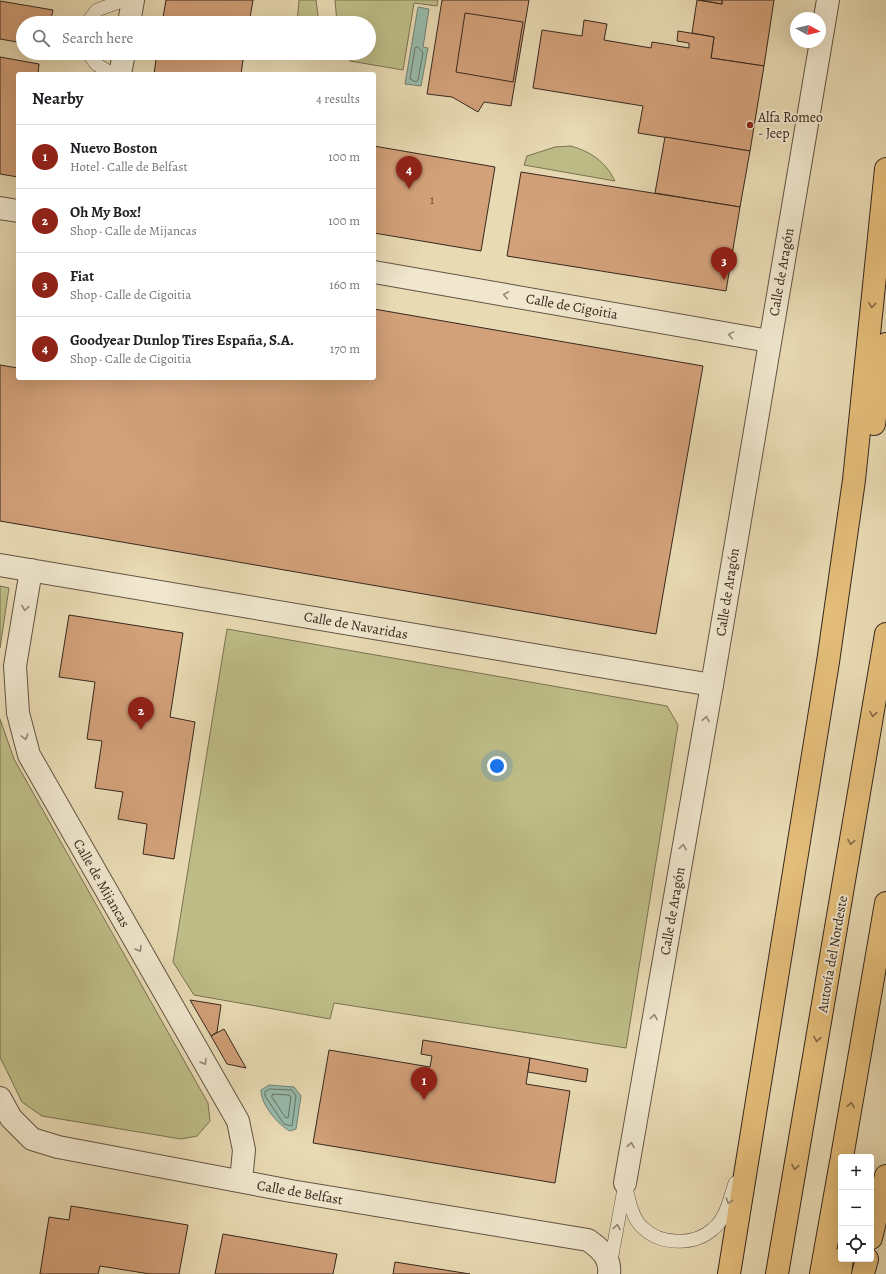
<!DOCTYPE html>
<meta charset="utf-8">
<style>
body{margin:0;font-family:Alegreya,serif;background:#f2f2f2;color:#202124}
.controls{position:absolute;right:12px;bottom:12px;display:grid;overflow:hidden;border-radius:4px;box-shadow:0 4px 16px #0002}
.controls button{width:36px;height:36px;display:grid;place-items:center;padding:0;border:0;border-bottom:1px solid #e0e0e0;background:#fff;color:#202124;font:20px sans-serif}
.compass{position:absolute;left:790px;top:12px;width:36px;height:36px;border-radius:50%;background:#fff;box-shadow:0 4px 16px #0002;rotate:98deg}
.you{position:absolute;left:497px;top:766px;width:14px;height:14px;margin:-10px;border:3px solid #fff;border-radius:50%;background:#1a73e8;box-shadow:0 0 0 6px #1a73e833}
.badge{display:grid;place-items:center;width:26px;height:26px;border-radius:50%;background:#8f2418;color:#fff;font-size:13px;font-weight:700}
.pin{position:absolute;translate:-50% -33px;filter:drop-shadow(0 1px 2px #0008)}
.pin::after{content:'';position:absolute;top:21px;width:14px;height:12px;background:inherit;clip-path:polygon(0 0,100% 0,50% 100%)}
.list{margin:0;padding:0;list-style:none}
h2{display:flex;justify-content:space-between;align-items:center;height:52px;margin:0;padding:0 16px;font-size:17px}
h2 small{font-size:13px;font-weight:400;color:#757577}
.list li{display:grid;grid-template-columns:26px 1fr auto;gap:12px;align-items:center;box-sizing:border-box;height:64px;padding:0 16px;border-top:1px solid #e0e0e0}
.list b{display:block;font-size:15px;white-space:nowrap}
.list p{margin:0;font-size:13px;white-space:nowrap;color:#757577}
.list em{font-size:13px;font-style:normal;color:#757577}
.icon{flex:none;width:22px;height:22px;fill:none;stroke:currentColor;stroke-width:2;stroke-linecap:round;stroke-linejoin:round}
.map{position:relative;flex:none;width:886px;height:1274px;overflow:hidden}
.search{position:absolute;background:#fff;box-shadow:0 4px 16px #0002;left:16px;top:16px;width:360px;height:44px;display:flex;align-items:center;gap:10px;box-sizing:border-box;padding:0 14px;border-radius:22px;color:#757577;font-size:15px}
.panel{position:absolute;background:#fff;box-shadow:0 4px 16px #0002;left:16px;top:72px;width:360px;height:308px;border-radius:4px}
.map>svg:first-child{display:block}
.green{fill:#bebd87;stroke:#7a7252}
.water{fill:#97bbac;stroke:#718073}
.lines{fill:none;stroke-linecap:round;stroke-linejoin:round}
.shore{stroke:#677265;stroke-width:1}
.building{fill:#d2a079;stroke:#37281e}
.service-casing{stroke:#635443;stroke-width:14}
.minor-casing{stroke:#635443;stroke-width:24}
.motorway-casing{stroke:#37281e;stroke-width:24}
.service{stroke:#f0e7ce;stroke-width:13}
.minor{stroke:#f0e7ce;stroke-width:22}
.motorway{stroke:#e4bd7a;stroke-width:22}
.oneway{stroke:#948876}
.oneway2{stroke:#856b47}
.poi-dot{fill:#8f2418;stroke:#f0e7ce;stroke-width:1.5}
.labels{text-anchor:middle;stroke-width:4;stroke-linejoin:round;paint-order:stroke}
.number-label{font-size:12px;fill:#5e4635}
.poi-label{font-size:14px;fill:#37281e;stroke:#f0e7ce;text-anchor:start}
.street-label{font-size:14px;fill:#37281e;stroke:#f0e7ce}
</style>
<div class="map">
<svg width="886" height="1274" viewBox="0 0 886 1274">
<rect width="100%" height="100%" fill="#e8dab3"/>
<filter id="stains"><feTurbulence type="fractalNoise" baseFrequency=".005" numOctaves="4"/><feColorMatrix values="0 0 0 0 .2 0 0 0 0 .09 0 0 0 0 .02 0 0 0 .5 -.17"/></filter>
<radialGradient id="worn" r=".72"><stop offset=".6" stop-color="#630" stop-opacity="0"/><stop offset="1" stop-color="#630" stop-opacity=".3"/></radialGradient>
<g class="green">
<polygon points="299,0 316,0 319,23 297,23"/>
<polygon points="335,0 438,0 437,6 414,3 403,70 350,61 347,53 369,53 369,23 337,23"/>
<path d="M571,146C591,152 605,161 615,181L524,165L527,156L555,147Z"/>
<polygon points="0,586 9,588 0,648"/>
<polygon points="227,629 667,706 678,725 626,1048 334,1003 330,1019 194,995 173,962"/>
<polygon points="0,719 14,759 208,1103 210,1121 197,1136 181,1139 42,1116 22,1102 0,1057"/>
</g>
<g class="water">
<polygon points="418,7 429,9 423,47 428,48 421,86 405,84"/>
<path d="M269,1085L294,1087L301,1096L296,1129L290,1131C278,1125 260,1103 261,1090Z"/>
</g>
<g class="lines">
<g class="shore">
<polygon points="418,47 423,53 418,80 416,82 410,79 415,48"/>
<polygon points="270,1089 292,1090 296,1096 292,1126 284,1124 265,1096 265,1092"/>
<polygon points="273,1094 289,1095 291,1097 288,1118 285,1117 272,1097"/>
</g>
</g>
<g class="building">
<polygon points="166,0 253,0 249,23 162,23"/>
<polygon points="442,0 529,0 511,106 484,102 478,112 452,97 427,94"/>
<polygon points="697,0 722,4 722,0 774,0 764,66 711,58 714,37 692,33"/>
<polygon points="700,0 722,0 722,4"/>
<polygon points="0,1 53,10 50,23 23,23 23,43 0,39"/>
<polygon points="465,13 523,22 513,82 456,72"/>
<polygon points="584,20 607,24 604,40 651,48 652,42 689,48 689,43 677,41 678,31 714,37 711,58 764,66 750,151 638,133 643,106 533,88 542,30 582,36"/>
<polygon points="157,53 244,53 241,74 154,74"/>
<polygon points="0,57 39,64 38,74 18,74 18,177 0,174"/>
<polygon points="665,137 750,151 740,207 655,193"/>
<polygon points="374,146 495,167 481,251 374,233"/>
<polygon points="521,172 740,207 726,291 507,256"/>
<polygon points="374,309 703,366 656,634 0,521 0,365 18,368 18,378 374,378"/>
<polygon points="69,615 183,633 170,717 195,722 174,859 143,854 147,824 118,819 123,792 95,788 102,741 87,739 95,682 59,677"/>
<polygon points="190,1000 221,1005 217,1032 211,1036"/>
<polygon points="224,1029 246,1068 227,1064 211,1036"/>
<polygon points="423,1040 530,1058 526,1084 570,1091 555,1183 313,1143 329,1050 430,1067 432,1056 421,1054"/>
<polygon points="530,1058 588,1069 586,1082 528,1072"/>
<polygon points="71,1206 188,1225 179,1274 150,1274 100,1266 98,1274 40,1274 49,1217 69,1220"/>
<polygon points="223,1234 337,1254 333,1274 215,1274"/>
<polygon points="395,1262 470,1274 393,1274"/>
</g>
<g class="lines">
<defs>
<g id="service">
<polyline points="87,23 97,10 125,0"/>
<polyline points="88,53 96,64 112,74"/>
<path d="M625,1183C628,1197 632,1219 643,1228C661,1245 694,1246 713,1229C726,1219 730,1198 735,1183"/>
<polyline points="610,1266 624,1189"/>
</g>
<g id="minor">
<polyline points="129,23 133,0"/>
<polyline points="120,74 124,53"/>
<polyline points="0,208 18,211"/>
<polyline points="374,272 769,341"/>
<polyline points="0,565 712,685"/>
<polyline points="31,570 15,666 18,713 29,755 238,1121 244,1150 241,1181"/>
<path d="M0,1098L11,1118L32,1139L58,1147L291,1191L588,1240C601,1249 611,1258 609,1274"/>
<polyline points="625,1183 712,685 828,0"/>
</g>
<g id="motorway">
<polyline points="874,424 886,344"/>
<polyline points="842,1157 886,903"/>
<polyline points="871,1238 886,1176"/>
<polyline points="729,1274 828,662 854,480 886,169"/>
<polyline points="777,1274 886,634"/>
<polyline points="821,1274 841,1162"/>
<polyline points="840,1274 842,1259"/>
<polyline points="863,1274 867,1259"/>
</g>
</defs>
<use href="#service" class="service-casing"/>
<use href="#minor" class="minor-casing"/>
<use href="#motorway" class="motorway-casing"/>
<use href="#service" class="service"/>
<use href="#minor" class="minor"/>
<use href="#motorway" class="motorway"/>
</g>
<defs><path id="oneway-chevron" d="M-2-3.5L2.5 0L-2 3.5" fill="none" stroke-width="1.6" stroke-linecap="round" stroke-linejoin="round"/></defs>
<g class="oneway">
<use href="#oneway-chevron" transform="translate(506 295) rotate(-170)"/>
<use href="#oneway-chevron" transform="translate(731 335) rotate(-170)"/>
<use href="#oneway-chevron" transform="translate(25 608) rotate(99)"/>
<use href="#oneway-chevron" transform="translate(706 719) rotate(-80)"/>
<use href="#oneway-chevron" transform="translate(25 737) rotate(75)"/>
<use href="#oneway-chevron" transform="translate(683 847) rotate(-80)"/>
<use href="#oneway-chevron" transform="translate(139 949) rotate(60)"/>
<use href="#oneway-chevron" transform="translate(654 1017) rotate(-80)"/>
<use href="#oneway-chevron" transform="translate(204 1062) rotate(60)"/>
<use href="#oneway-chevron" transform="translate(631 1145) rotate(-80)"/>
<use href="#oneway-chevron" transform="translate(729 1201) rotate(108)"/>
<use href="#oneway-chevron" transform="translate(617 1227) rotate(-80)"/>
</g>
<g class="oneway2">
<use href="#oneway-chevron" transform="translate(872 305) rotate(96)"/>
<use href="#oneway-chevron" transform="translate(873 714) rotate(100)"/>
<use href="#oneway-chevron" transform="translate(851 842) rotate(100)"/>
<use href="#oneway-chevron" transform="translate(817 1039) rotate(100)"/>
<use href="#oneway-chevron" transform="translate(851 1105) rotate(-80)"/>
<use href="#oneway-chevron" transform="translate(795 1167) rotate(100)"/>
</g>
<circle class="poi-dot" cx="750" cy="125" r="4"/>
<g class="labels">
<g class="number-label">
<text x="432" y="204">1</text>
</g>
<g class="poi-label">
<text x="758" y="122">Alfa Romeo<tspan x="758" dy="16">- Jeep</tspan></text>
</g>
<g class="street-label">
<text transform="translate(781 272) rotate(-80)" y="5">Calle de Aragón</text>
<text transform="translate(572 306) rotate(10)" y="5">Calle de Cigoitia</text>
<text transform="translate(727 592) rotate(-81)" y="5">Calle de Aragón</text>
<text transform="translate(356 625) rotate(10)" y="5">Calle de Navaridas</text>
<text transform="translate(102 883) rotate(60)" y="5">Calle de Mijancas</text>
<text transform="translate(672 911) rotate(-80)" y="5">Calle de Aragón</text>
<text transform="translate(832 954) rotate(-80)" y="5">Autovía del Nordeste</text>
<text transform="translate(300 1192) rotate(10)" y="5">Calle de Belfast</text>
</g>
</g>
<rect width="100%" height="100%" filter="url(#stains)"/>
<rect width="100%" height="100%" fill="url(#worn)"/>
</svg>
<div class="controls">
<button>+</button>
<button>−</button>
<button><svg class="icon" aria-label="locate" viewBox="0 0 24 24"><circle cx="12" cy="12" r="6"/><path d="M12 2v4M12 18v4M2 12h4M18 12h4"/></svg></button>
</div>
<svg class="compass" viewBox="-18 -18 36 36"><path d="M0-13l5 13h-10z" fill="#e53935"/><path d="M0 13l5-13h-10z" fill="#757577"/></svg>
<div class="you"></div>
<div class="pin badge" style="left:424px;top:1100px">1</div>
<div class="pin badge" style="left:141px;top:730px">2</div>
<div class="pin badge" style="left:724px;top:280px">3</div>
<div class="pin badge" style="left:409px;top:189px">4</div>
<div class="search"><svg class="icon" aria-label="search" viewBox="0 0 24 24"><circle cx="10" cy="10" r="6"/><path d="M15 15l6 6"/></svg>Search here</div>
<section class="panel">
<h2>Nearby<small>4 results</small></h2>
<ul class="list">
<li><span class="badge">1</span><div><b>Nuevo Boston</b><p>Hotel · Calle de Belfast</p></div><em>100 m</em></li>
<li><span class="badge">2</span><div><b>Oh My Box!</b><p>Shop · Calle de Mijancas</p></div><em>100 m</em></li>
<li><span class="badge">3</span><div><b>Fiat</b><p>Shop · Calle de Cigoitia</p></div><em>160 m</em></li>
<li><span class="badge">4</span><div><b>Goodyear Dunlop Tires España, S.A.</b><p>Shop · Calle de Cigoitia</p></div><em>170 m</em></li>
</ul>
</section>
</div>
